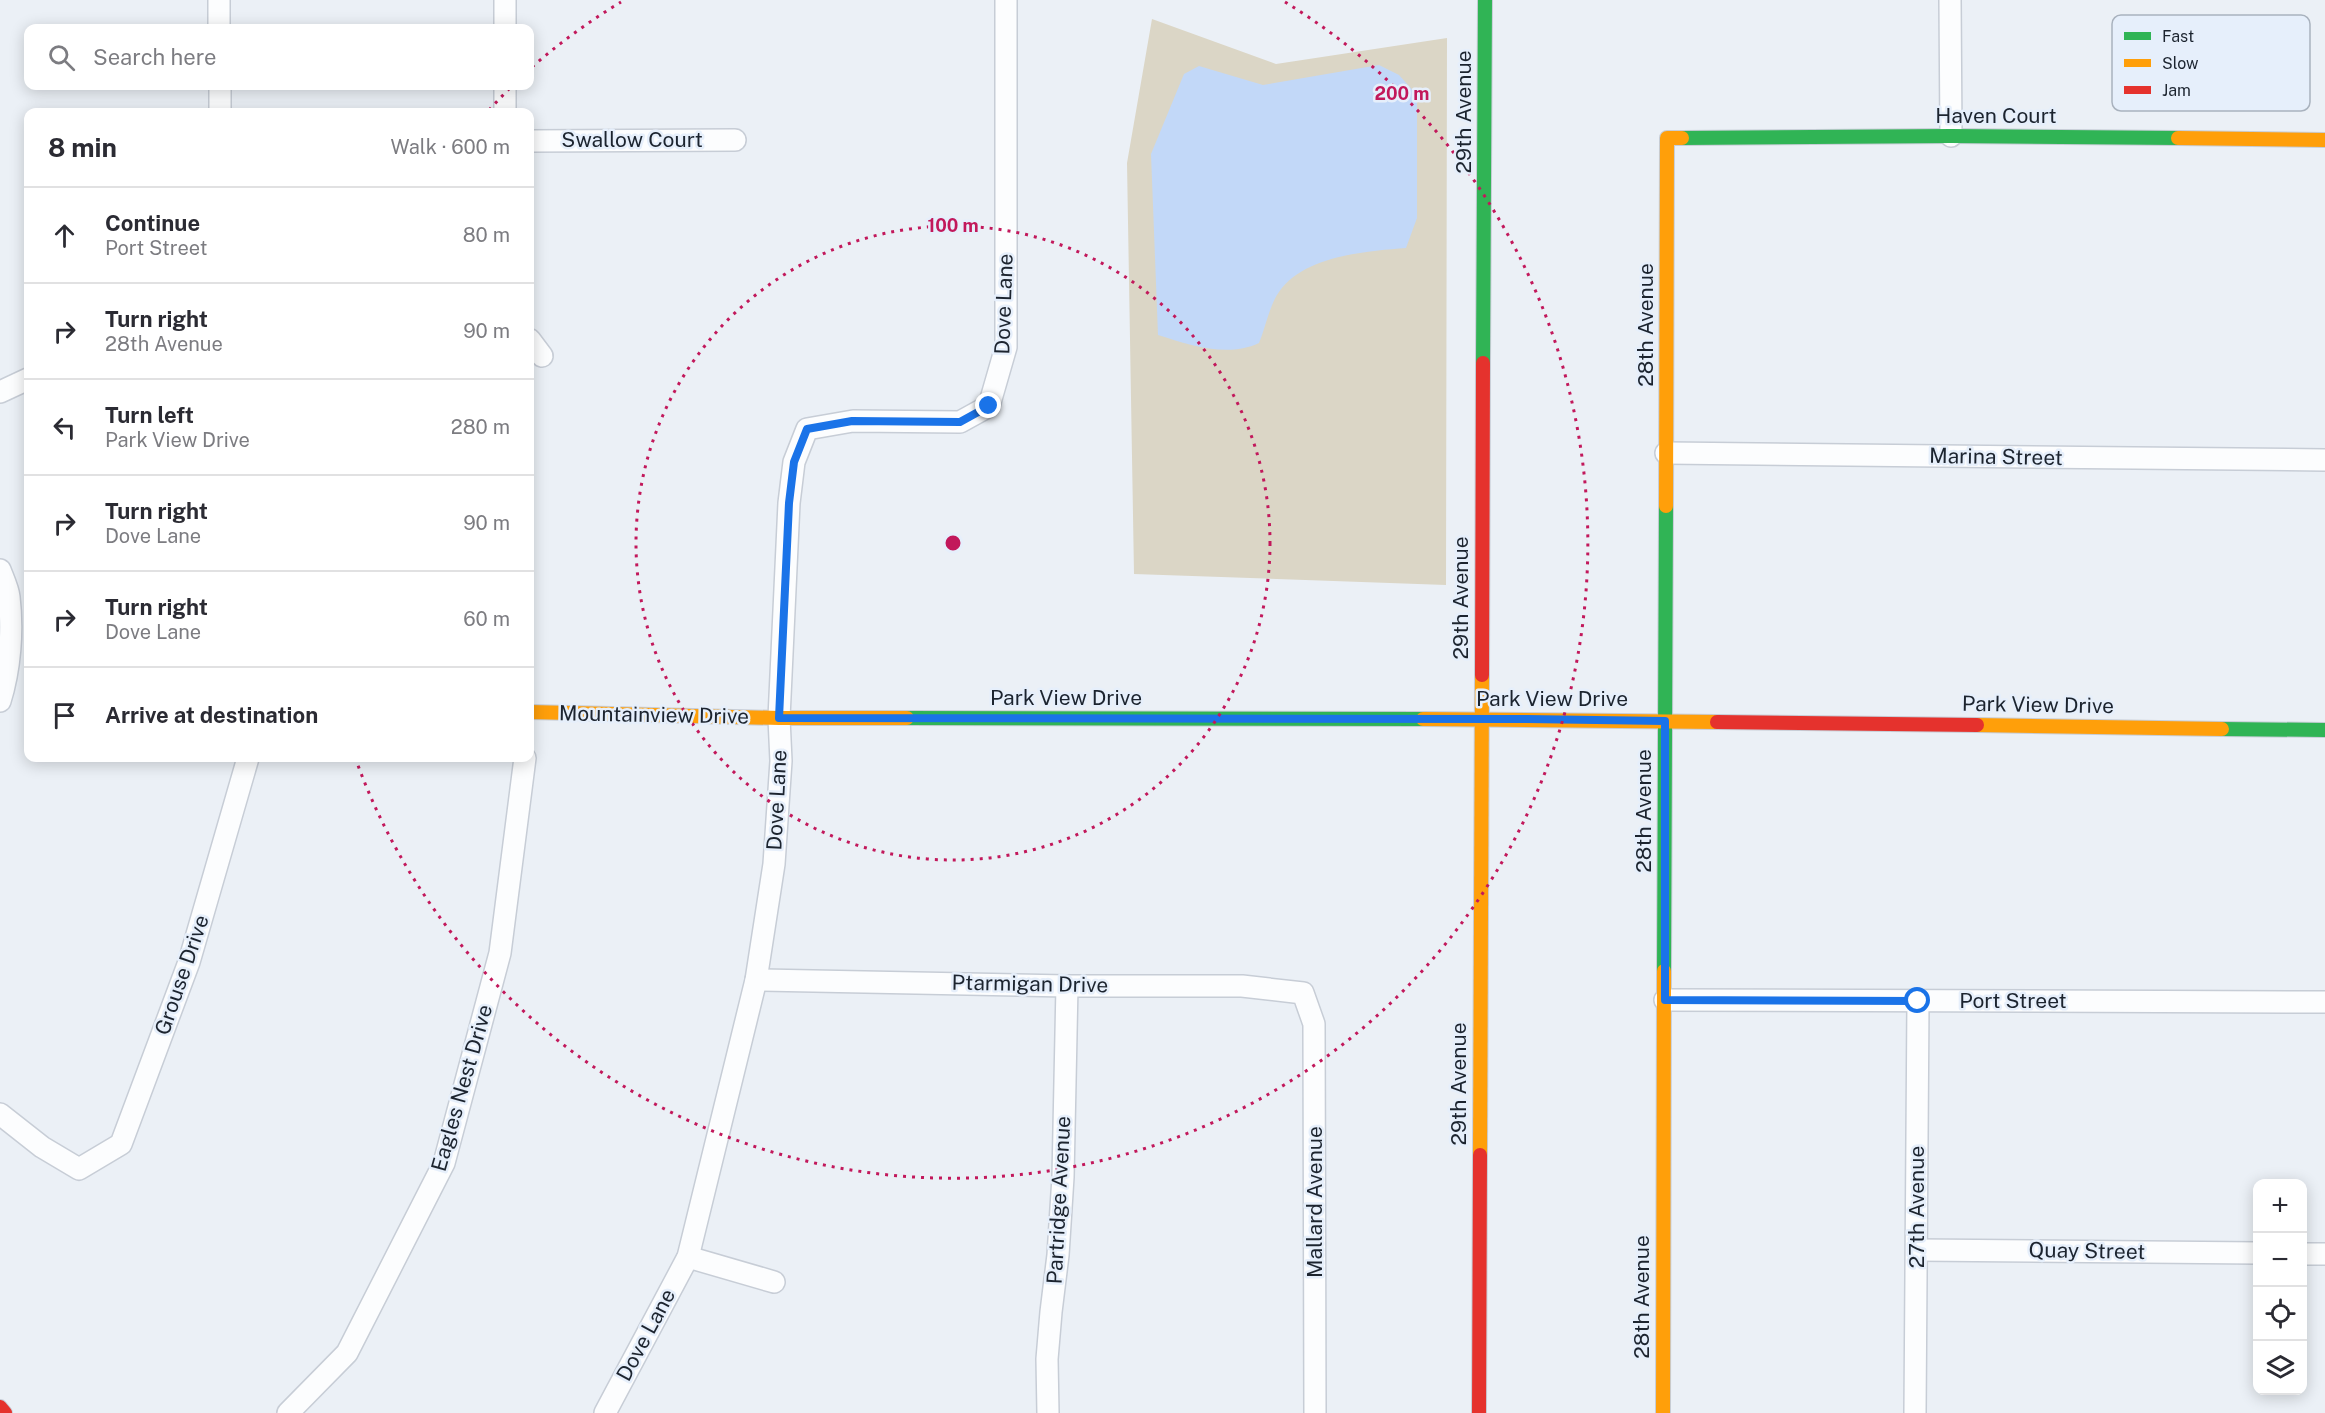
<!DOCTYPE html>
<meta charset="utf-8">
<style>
body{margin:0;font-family:"Public Sans",sans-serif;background:#f2f2f3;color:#2b2b33}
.controls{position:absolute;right:18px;bottom:18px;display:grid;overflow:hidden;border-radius:12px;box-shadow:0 3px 15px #0003}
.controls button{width:54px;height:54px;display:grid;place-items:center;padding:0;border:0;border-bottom:2px solid #e1e1e2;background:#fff;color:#2b2b33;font:30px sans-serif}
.stop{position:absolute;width:18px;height:18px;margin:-14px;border:4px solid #1a73e8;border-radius:50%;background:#fff}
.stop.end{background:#1a73e8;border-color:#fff;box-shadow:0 2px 6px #0008}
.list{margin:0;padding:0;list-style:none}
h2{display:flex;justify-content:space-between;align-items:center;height:78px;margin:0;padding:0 24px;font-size:26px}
h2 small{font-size:20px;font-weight:400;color:#7c7c81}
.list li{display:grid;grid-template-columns:39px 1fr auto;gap:18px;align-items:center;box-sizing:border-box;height:96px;padding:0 24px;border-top:2px solid #e1e1e2}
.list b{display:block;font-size:22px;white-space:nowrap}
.list p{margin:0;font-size:20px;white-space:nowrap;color:#7c7c81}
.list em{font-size:20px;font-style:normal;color:#7c7c81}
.icon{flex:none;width:33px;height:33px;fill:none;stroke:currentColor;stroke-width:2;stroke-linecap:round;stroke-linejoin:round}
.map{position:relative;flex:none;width:2325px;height:1413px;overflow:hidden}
.search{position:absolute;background:#fff;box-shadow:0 3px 15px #0003;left:24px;top:24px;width:510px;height:66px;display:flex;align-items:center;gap:15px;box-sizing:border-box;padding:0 21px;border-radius:12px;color:#7c7c81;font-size:22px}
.panel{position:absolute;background:#fff;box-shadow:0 3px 15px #0003;left:24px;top:108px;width:510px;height:654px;border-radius:12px}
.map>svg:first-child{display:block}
.green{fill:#dbd6c6}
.water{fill:#c2d8f8}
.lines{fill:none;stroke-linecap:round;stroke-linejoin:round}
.street-casing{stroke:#c7cdd6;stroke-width:24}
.fast-casing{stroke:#c7cdd6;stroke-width:16}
.slow-casing{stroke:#c7cdd6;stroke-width:16}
.jam-casing{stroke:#c7cdd6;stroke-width:16}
.street{stroke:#fcfdfe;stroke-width:21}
.fast{stroke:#30b455;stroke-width:14}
.slow{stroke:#ff9f0a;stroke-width:14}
.jam{stroke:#e5322d;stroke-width:14}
.route{stroke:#1a73e8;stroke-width:8}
.ring{fill:none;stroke:#c2185b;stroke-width:3;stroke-dasharray:3 6}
.labels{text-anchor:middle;stroke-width:5;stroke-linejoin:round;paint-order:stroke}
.street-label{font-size:21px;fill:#1c242f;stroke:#e6effb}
.key{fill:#e6effb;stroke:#a9b2be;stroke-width:1.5}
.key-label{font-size:16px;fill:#1c242f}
.centre{fill:#c2185b;stroke:#e6effb;stroke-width:3}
.ring-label{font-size:18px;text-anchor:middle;font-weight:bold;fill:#c2185b;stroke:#e6effb;stroke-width:5;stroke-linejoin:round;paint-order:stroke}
</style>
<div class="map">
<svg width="2325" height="1413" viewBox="0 0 2325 1413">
<rect width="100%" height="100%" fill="#ebf0f6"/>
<polygon class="green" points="1152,19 1276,64 1447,38 1446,585 1134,574 1127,163"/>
<path class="water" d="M1379,65L1399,75L1417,95V218L1406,248C1367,251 1303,256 1279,292C1270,304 1265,329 1259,343C1227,358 1190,345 1158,335L1151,154L1184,74L1199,66L1263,85Z"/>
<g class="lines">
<defs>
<g id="street">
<polyline points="219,0 219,28"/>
<polyline points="1950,0 1951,136"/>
<polyline points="505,28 505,0"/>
<polyline points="220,86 220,112"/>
<polyline points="505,112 505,86"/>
<polyline points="530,141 735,140"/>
<polyline points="530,340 542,356"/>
<polyline points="0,392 28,379"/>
<polyline points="1666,453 2325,460"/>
<path d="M0,570C3,578 8,588 9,597C13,631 10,669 0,701"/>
<polyline points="756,980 1067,986 1242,986 1303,993 1314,1024 1315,1413"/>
<polyline points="1665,1000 2325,1002"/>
<polyline points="0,1114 42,1147 79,1169 121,1144 189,962 248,758"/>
<polyline points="1917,1250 2258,1253"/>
<polyline points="2302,1254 2325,1254"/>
<polyline points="688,1257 774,1282"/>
<polyline points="288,1413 347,1353 444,1163 500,953 525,758"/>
<polyline points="605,1413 688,1257 756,980 774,864 781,761 779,718 789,503 794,462 807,429 853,421 960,422 989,406 1006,347 1006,0"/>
<polyline points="1048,1413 1047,1359 1051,1312 1058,1255 1063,1177 1067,986"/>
<polyline points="1915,1413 1918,1001"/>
</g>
<g id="fast">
<polyline points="1682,138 1951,136 2178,138"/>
<polyline points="1483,363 1485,0"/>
<polyline points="907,718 1423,719"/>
<polyline points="2222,729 2325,730"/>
<polyline points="1664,971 1666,506"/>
</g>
<g id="slow">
<polyline points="2178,138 2325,140"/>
<polyline points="1666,506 1667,138 1682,138"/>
<polyline points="530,712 779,718 907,718"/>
<polyline points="1423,719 1717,722"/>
<polyline points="1977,725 2222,729"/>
<polyline points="1480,1155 1482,675"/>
<polyline points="1663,1413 1664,971"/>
</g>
<g id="jam">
<polyline points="1482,675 1483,363"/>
<polyline points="1717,722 1977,725"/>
<polyline points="0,1407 5,1413"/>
<polyline points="1479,1413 1480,1155"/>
</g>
</defs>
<use href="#street" class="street-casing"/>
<use href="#fast" class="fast-casing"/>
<use href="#slow" class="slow-casing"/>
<use href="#jam" class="jam-casing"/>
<use href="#street" class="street"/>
<use href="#fast" class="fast"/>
<use href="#slow" class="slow"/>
<use href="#jam" class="jam"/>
</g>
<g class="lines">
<polyline class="route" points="989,406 960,422 852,421 807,429 794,462 789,503 779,718 1527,719 1665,721 1665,1000 1918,1001"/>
</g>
<g class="ring">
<circle cx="953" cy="543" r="317"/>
<path d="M489 110A635 635 0 0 1 512 86M532 67A635 635 0 0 1 621 2M1285 2A635 635 0 1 1 356 760"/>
</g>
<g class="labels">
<g class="street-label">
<text transform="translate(1464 112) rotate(-90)" y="7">29th Avenue</text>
<text x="1996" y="123">Haven Court</text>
<text x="632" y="147">Swallow Court</text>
<text transform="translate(1004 304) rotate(-88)" y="7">Dove Lane</text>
<text transform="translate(1646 325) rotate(-90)" y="7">28th Avenue</text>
<text transform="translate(1996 457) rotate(1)" y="7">Marina Street</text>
<text transform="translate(1461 598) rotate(-90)" y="7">29th Avenue</text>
<text x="1066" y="705">Park View Drive</text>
<text x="1552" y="706">Park View Drive</text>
<text transform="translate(2038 705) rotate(1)" y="7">Park View Drive</text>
<text transform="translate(654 715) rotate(1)" y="7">Mountainview Drive</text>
<text transform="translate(777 800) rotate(-87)" y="7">Dove Lane</text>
<text transform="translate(1644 811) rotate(-90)" y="7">28th Avenue</text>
<text transform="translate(182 975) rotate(-71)" y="7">Grouse Drive</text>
<text transform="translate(1030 984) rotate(1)" y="7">Ptarmigan Drive</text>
<text x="2013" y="1008">Port Street</text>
<text transform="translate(1459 1084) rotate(-90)" y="7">29th Avenue</text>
<text transform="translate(462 1088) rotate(-74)" y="7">Eagles Nest Drive</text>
<text transform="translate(1059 1200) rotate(-87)" y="7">Partridge Avenue</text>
<text transform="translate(1315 1202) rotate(-90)" y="7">Mallard Avenue</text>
<text transform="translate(1917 1207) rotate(-90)" y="7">27th Avenue</text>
<text transform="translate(2087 1251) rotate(1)" y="7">Quay Street</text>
<text transform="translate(1642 1297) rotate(-90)" y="7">28th Avenue</text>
<text transform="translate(646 1335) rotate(-62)" y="7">Dove Lane</text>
</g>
</g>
<rect x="2112" y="15" width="198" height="96" rx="9" class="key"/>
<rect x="2124" y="32" width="27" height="8" fill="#30b455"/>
<rect x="2124" y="59" width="27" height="8" fill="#ff9f0a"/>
<rect x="2124" y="86" width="27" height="8" fill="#e5322d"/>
<g class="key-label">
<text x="2162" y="42">Fast</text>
<text x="2162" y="69">Slow</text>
<text x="2162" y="96">Jam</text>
</g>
<circle cx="953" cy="543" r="9" class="centre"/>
<g class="ring-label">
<text x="1402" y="100">200 m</text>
<text x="953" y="232">100 m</text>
</g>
</svg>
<div class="controls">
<button>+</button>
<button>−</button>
<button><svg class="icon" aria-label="locate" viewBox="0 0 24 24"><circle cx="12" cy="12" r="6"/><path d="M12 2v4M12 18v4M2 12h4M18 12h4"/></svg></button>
<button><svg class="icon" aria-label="layers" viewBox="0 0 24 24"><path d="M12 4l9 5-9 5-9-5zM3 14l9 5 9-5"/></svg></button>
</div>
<div class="stop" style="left:1918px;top:1001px"></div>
<div class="stop end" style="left:989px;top:406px"></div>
<div class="search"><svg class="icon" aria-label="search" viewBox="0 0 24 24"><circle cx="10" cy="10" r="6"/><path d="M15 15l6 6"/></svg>Search here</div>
<section class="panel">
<h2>8 min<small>Walk · 600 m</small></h2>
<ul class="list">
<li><svg class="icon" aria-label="ahead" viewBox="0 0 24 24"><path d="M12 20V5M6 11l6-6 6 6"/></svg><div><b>Continue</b><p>Port Street</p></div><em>80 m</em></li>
<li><svg class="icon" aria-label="right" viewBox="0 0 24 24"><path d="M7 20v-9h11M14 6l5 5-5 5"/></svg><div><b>Turn right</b><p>28th Avenue</p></div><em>90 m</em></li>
<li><svg class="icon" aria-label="left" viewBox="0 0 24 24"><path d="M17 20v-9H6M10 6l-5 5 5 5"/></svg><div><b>Turn left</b><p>Park View Drive</p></div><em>280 m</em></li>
<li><svg class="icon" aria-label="right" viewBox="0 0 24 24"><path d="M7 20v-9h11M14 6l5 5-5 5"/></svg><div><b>Turn right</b><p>Dove Lane</p></div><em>90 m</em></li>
<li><svg class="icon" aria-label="right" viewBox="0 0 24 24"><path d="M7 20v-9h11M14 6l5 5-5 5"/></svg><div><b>Turn right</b><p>Dove Lane</p></div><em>60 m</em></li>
<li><svg class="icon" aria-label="arrive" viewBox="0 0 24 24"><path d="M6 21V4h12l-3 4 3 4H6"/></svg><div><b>Arrive at destination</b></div></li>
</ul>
</section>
</div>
